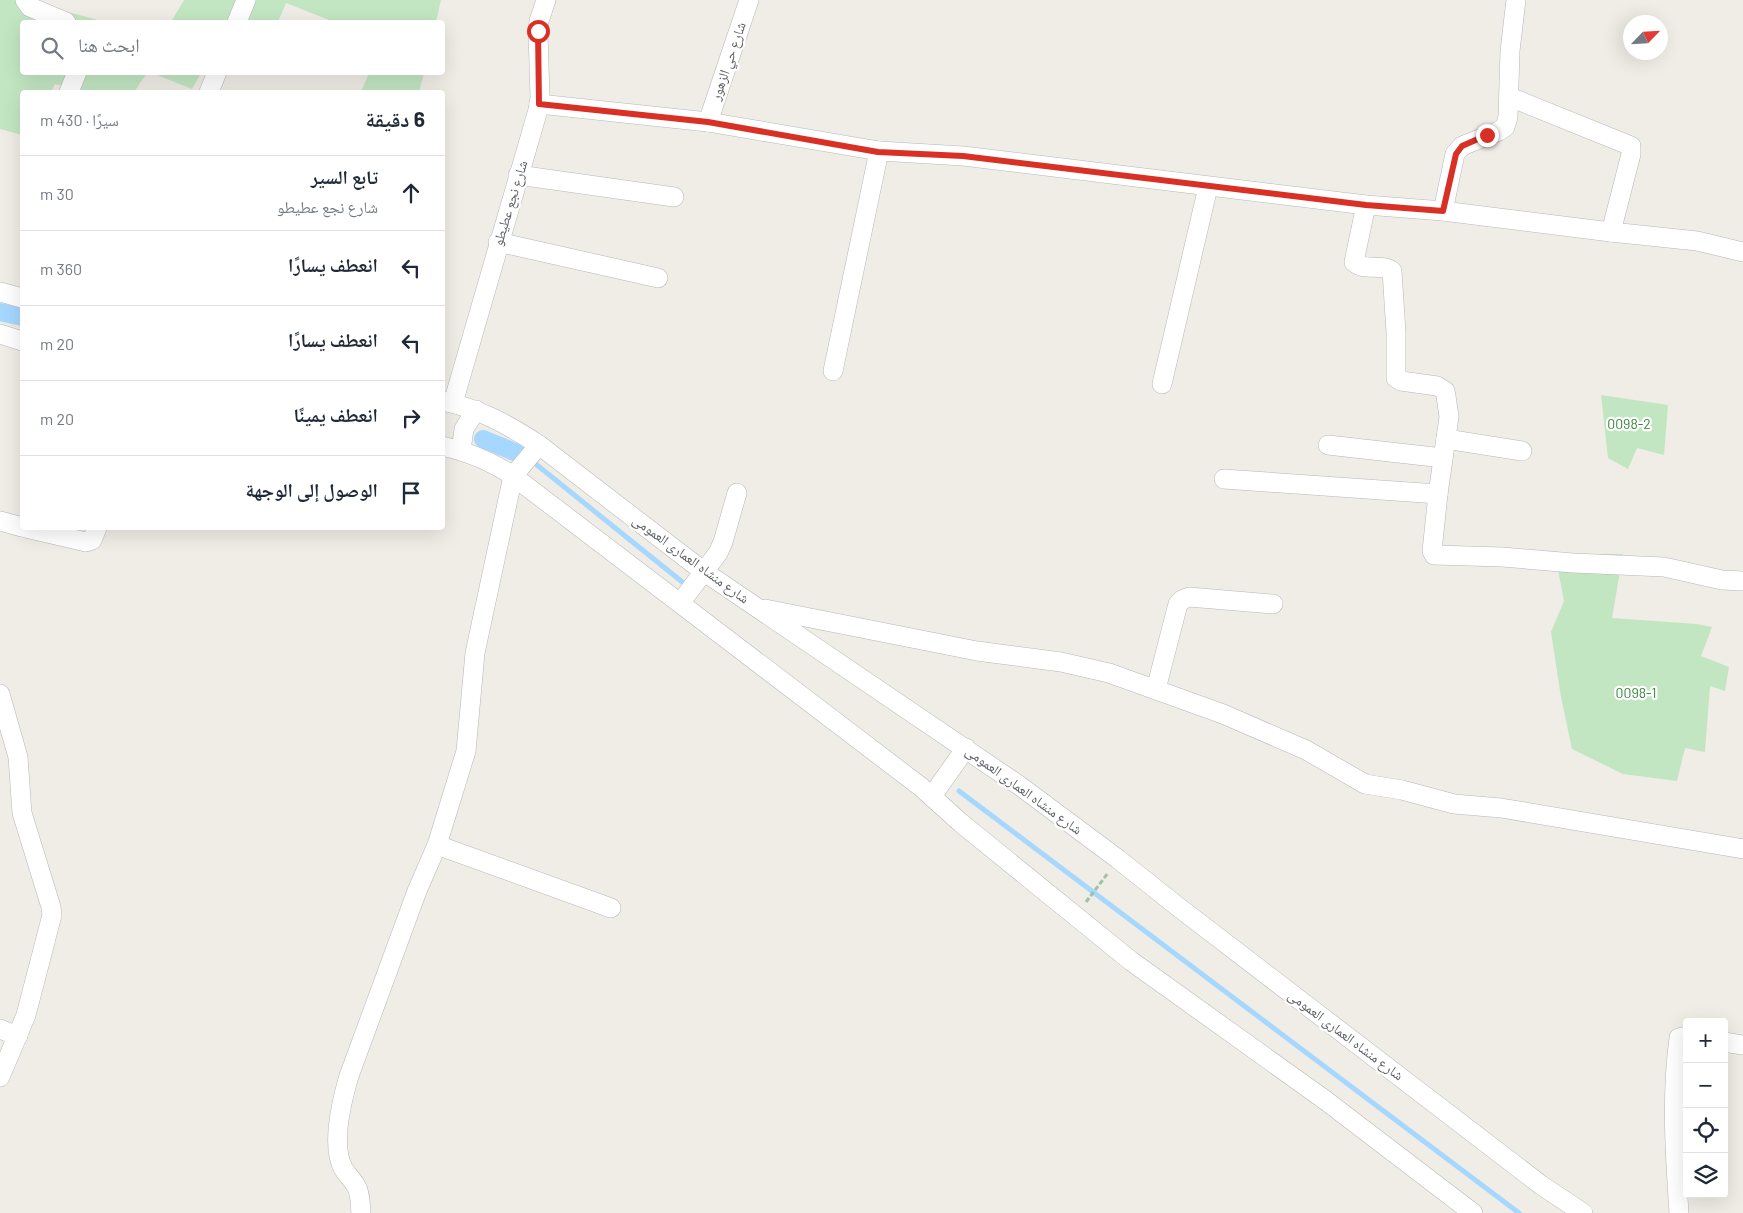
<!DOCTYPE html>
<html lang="ar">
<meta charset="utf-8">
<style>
body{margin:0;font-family:Barlow,"Noto Naskh Arabic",sans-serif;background:#f6f6f7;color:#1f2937;direction:rtl}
.controls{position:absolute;right:15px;bottom:15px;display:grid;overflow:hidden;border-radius:5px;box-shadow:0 5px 20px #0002}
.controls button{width:45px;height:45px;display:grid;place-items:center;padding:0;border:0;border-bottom:1px solid #e0e1e3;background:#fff;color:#1f2937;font:25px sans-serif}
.compass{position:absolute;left:1623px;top:15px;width:45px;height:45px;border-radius:50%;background:#fff;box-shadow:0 5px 20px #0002;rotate:65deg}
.stop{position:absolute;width:15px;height:15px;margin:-11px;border:4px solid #d93025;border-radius:50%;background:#fff}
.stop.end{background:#d93025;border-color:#fff;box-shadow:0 1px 5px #0008}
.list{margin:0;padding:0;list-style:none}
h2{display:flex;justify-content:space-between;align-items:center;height:65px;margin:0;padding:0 20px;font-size:21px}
h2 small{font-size:16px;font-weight:400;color:#747a83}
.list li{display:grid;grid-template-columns:32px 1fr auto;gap:15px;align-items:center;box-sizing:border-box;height:75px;padding:0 20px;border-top:1px solid #e0e1e3}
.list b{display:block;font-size:19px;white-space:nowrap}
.list p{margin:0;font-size:16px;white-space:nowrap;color:#747a83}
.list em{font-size:16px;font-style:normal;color:#747a83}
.icon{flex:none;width:28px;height:28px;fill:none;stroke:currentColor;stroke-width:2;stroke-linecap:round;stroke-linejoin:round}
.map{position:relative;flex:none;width:1743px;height:1213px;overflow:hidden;direction:ltr}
.search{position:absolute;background:#fff;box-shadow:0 5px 20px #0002;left:20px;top:20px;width:425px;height:55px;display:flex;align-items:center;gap:12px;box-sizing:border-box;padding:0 18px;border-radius:5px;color:#747a83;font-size:19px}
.panel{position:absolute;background:#fff;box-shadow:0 5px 20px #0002;left:20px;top:90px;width:425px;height:440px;border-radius:5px;direction:rtl}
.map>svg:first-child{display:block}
.green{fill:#c2e6c2}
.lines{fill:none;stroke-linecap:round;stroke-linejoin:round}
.stream{stroke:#a6d7ff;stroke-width:5}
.canal{stroke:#a6d7ff;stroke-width:18}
.minor-casing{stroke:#b5b7bc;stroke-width:20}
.path{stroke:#99c5a6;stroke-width:3;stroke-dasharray:5 2.5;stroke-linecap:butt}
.minor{stroke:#fff;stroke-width:19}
.route{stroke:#d93025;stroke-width:6}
.labels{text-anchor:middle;stroke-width:4.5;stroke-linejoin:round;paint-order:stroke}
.street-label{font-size:14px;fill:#5d6165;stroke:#fff}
.park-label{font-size:14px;fill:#358439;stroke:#fff}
</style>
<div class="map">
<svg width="1743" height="1213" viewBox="0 0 1743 1213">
<rect width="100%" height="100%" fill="#efede5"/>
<g class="green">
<polygon points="0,0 24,0 105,22 22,22 22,72 147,73 134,92 83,92 55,84 51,92 22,92 22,135 0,129"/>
<polygon points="184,0 441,0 436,22 334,22 286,3 278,22 171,22"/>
<polygon points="152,73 201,73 192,89"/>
<polygon points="369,73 369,72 424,73 419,92 361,92"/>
<polygon points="1601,395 1668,405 1664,455 1637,448 1628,469 1608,458"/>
<polygon points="1555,554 1623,554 1612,618 1697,624 1712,627 1701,656 1729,667 1725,691 1710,686 1705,752 1685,748 1677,781 1623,774 1572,749 1561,697 1551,632 1564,601"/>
</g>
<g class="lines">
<g class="stream">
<polyline points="537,465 686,585"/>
<polyline points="959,791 1519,1213"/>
</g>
<g class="canal">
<polyline points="0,312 22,317"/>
<polyline points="483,439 522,455"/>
</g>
<defs>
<g id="minor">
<polyline points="25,0 30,7 66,22"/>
<polyline points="237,22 246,0"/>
<polyline points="69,92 77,72"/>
<polyline points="209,92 217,72"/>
<polyline points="1510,97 1631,146 1631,154 1611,232"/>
<polyline points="539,104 708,122 879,151 963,156 1366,205 1443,211 1611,232 1697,241 1743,252"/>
<polyline points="708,122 749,0"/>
<polyline points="518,175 674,197"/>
<path d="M1366,205L1354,262C1364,272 1381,263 1392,271L1396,332V378L1401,381L1437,386L1445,391L1446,396L1449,417L1438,494L1432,551L1434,555L1502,557L1573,563L1664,567L1722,580L1743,581"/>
<polyline points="1443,211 1455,154 1462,146 1499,131 1505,127 1508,117 1510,51 1516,0"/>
<polyline points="498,242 658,278"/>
<polyline points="0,292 22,298"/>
<polyline points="0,334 22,341"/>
<polyline points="833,371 879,151"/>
<polyline points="1162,384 1208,187"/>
<path d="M442,401C478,408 509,425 539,445L703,571L1020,786L1118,859L1177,906L1541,1185L1583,1213"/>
<polyline points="453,403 538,110 540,98 538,31 539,21 546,0"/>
<polyline points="1446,439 1522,451"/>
<polyline points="1328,445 1443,458"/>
<path d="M442,446C469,452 491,461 513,476L921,787L961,823L1131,961L1325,1100L1473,1213"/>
<polyline points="461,450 464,429 476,410"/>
<polyline points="1224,479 1438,494"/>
<polyline points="0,521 22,527"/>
<polyline points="26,528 86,542 92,540 97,528"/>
<polyline points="680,603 718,553 723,542 737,493"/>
<polyline points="765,609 977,651 1061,662 1109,673 1223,714 1306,750 1365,784 1402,790 1454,804 1501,808 1743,849"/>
<polyline points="1156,689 1178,604 1182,600 1189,597 1273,604"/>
<polyline points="0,694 18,757 22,813 51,907 52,915 26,1015 0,1077"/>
<polyline points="932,796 966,748"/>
<polyline points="437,845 611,908"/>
<polyline points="0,1029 18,1036"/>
<polyline points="1724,1042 1743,1045"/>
<path d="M361,1213C360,1204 361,1194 356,1186C353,1180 346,1174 343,1168C331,1145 342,1100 349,1076L417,891L437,845L466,751L475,653L513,476L539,445"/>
<path d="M1679,1213C1675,1155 1671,1096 1679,1038L1687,1036"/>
</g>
</defs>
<use href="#minor" class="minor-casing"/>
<polyline class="path" points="1086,902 1108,873"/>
<use href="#minor" class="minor"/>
</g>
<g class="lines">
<polyline class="route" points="538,31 539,104 708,122 878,152 963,156 1366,205 1443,211 1456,154 1462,146 1487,135"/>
</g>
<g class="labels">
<g class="street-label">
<text transform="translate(728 61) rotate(-71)" y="5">شارع حي الزهور</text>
<text transform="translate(510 203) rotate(-73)" y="5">شارع نجع عطيطو</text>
<text transform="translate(691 559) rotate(36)" y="5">شارع منشاه العمارى العمومى</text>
<text transform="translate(1024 790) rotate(36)" y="5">شارع منشاه العمارى العمومى</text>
<text transform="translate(1346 1035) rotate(37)" y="5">شارع منشاه العمارى العمومى</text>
</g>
<g class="park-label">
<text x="1629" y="429">0098-2</text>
<text x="1636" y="698">0098-1</text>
</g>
</g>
</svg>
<div class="controls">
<button>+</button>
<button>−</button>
<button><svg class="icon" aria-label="locate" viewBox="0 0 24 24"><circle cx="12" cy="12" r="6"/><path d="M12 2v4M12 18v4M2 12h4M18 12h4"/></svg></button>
<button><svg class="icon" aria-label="layers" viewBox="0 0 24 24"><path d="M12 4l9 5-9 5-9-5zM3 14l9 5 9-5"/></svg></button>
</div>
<svg class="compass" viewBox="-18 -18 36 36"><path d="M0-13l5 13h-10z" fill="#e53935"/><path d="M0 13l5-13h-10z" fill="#747a83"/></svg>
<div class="stop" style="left:538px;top:31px"></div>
<div class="stop end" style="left:1487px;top:135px"></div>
<div class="search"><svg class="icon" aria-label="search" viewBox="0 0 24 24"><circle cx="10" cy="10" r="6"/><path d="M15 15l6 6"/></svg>ابحث هنا</div>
<section class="panel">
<h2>6 دقيقة<small>سيرًا · 430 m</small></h2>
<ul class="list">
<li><svg class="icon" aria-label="ahead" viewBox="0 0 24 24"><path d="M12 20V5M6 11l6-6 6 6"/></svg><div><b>تابع السير</b><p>شارع نجع عطيطو</p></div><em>30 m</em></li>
<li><svg class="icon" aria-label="left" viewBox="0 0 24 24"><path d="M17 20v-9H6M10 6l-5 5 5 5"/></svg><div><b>انعطف يسارًا</b></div><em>360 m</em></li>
<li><svg class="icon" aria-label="left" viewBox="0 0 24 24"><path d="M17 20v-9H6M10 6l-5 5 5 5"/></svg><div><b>انعطف يسارًا</b></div><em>20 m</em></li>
<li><svg class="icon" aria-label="right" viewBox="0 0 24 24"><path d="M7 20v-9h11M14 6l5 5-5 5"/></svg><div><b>انعطف يمينًا</b></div><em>20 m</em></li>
<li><svg class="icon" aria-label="arrive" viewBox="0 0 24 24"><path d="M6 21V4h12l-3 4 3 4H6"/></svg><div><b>الوصول إلى الوجهة</b></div></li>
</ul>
</section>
</div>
